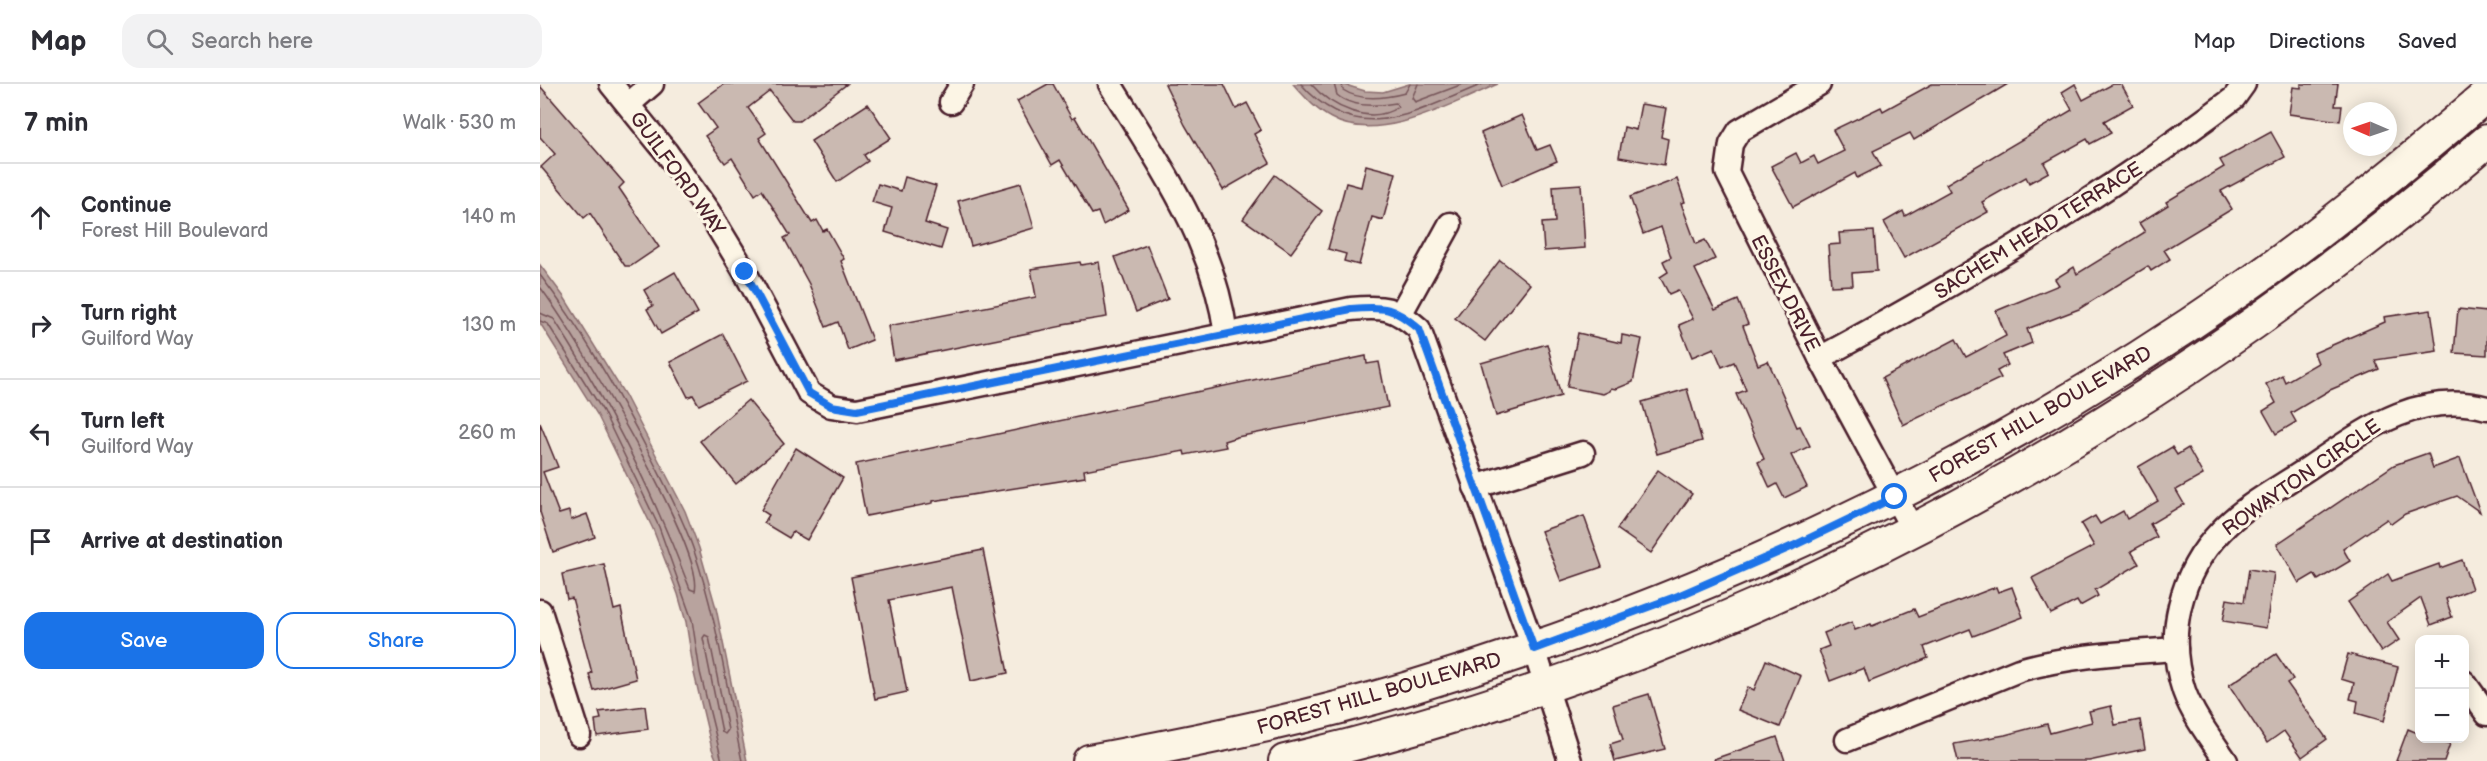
<!DOCTYPE html>
<meta charset="utf-8">
<style>
body{margin:0;font-family:"Balsamiq Sans",sans-serif;background:#f2f2f3;color:#2b2b33}
.controls{position:absolute;right:18px;bottom:18px;display:grid;overflow:hidden;border-radius:12px;box-shadow:0 3px 15px #0003}
.controls button{width:54px;height:54px;display:grid;place-items:center;padding:0;border:0;border-bottom:2px solid #e1e1e2;background:#fff;color:#2b2b33;font:30px sans-serif}
.compass{position:absolute;left:1803px;top:18px;width:54px;height:54px;border-radius:50%;background:#fff;box-shadow:0 3px 15px #0003;rotate:272deg}
.stop{position:absolute;width:18px;height:18px;margin:-14px;border:4px solid #1a73e8;border-radius:50%;background:#fff}
.stop.end{background:#1a73e8;border-color:#fff;box-shadow:0 2px 6px #0008}
.list{margin:0;padding:0;list-style:none}
h2{display:flex;justify-content:space-between;align-items:center;height:78px;margin:0;padding:0 24px;font-size:26px}
h2 small{font-size:20px;font-weight:400;color:#7c7c81}
.list li{display:grid;grid-template-columns:39px 1fr auto;gap:18px;align-items:center;box-sizing:border-box;height:108px;padding:0 24px;border-top:2px solid #e1e1e2}
.list b{display:block;font-size:22px;white-space:nowrap}
.list p{margin:0;font-size:20px;white-space:nowrap;color:#7c7c81}
.list em{font-size:20px;font-style:normal;color:#7c7c81}
.actions{display:flex;gap:12px;padding:18px 24px}
.actions a{flex:1;padding:14px 0;border:2px solid #1a73e8;border-radius:18px;text-align:center;font-size:21px;color:#1a73e8}
.actions .main{background:#1a73e8;color:#fff}
.icon{flex:none;width:33px;height:33px;fill:none;stroke:currentColor;stroke-width:2;stroke-linecap:round;stroke-linejoin:round}
.map{position:relative;flex:none;width:1947px;height:677px;overflow:hidden}
header{display:flex;align-items:center;gap:36px;box-sizing:border-box;height:84px;padding:0 30px;background:#fff;border-bottom:2px solid #e1e1e2}
header strong{font-size:28px}
nav{display:flex;gap:33px;margin-inline-start:auto;font-size:21px}
.search{width:420px;height:54px;background:#f2f2f3;display:flex;align-items:center;gap:15px;box-sizing:border-box;padding:0 21px;border-radius:18px;color:#7c7c81;font-size:22px}
main{display:flex}
aside{flex:1;background:#fff}
.map>svg:first-child{display:block}
.water{fill:#b8a39e;stroke:#8c6e70;stroke-width:1.5}
.lines{fill:none;stroke-linecap:round;stroke-linejoin:round}
.shore{stroke:#765459;stroke-width:1.5}
.building{fill:#cab9b1;stroke:#4a1f2b;stroke-width:1.5}
.minor-casing{stroke:#4a1f2b;stroke-width:27}
.secondary-casing{stroke:#4a1f2b;stroke-width:36}
.minor{stroke:#fcf5e5;stroke-width:22}
.secondary{stroke:#fcf5e5;stroke-width:32}
.route{stroke:#1a73e8;stroke-width:8}
.labels{text-anchor:middle;stroke-width:6;stroke-linejoin:round;paint-order:stroke}
.street-label{font-size:20px;fill:#4a1f2b;stroke:#fcf5e5}
</style>
<header>
<strong>Map</strong>
<div class="search"><svg class="icon" aria-label="search" viewBox="0 0 24 24"><circle cx="10" cy="10" r="6"/><path d="M15 15l6 6"/></svg>Search here</div>
<nav><a>Map</a><a>Directions</a><a>Saved</a></nav>
</header>
<main>
<aside>
<h2>7 min<small>Walk · 530 m</small></h2>
<ul class="list">
<li><svg class="icon" aria-label="ahead" viewBox="0 0 24 24"><path d="M12 20V5M6 11l6-6 6 6"/></svg><div><b>Continue</b><p>Forest Hill Boulevard</p></div><em>140 m</em></li>
<li><svg class="icon" aria-label="right" viewBox="0 0 24 24"><path d="M7 20v-9h11M14 6l5 5-5 5"/></svg><div><b>Turn right</b><p>Guilford Way</p></div><em>130 m</em></li>
<li><svg class="icon" aria-label="left" viewBox="0 0 24 24"><path d="M17 20v-9H6M10 6l-5 5 5 5"/></svg><div><b>Turn left</b><p>Guilford Way</p></div><em>260 m</em></li>
<li><svg class="icon" aria-label="arrive" viewBox="0 0 24 24"><path d="M6 21V4h12l-3 4 3 4H6"/></svg><div><b>Arrive at destination</b></div></li>
</ul>
<div class="actions"><a class="main">Save</a><a>Share</a></div>
</aside>
<div class="map">
<svg width="1947" height="677" viewBox="0 0 1947 677">
<rect width="100%" height="100%" fill="#f5ecde"/>
<filter id="ink" filterUnits="userSpaceOnUse"><feTurbulence type="fractalNoise" baseFrequency=".0167" numOctaves="2"/><feDisplacementMap in="SourceGraphic" scale="12" xChannelSelector="R" yChannelSelector="G"/><feConvolveMatrix kernelMatrix="1 2 1 2 8 2 1 2 1" color-interpolation-filters="sRGB"/></filter>
<g filter="url(#ink)">
<g class="water">
<path d="M753,0H802L825,7L843,8L869,0H958C913,19 838,61 791,34C776,26 764,12 753,0Z"/>
<polygon points="0,181 24,213 85,311 145,427 159,464 176,524 207,677 177,677 172,665 154,589 146,538 138,510 113,445 57,330 0,239"/>
</g>
<g class="lines">
<g class="shore">
<path d="M761,0C818,65 876,27 943,0"/>
<path d="M771,0C791,23 830,42 858,23L856,19C838,22 812,24 797,11L794,0"/>
<path d="M802,0L803,6C821,18 846,14 865,9L870,0"/>
<polyline points="878,0 872,14 875,18 923,0"/>
<path d="M0,191C43,247 79,310 111,373C126,403 142,432 153,464C177,533 187,606 202,677"/>
<path d="M0,203C31,243 166,466 155,507L150,505C114,410 70,321 14,235L0,229"/>
<polyline points="0,237 8,240 63,327 119,443 152,536 160,588 182,677"/>
<polygon points="165,551 169,553 188,646 185,650 182,648 163,554"/>
</g>
</g>
<g class="building">
<polygon points="184,0 307,0 259,37 253,37 230,7 208,24 226,49 219,54 272,139 277,136 283,147 287,145 304,175 301,177 332,256 308,266 298,238 286,243 269,200 244,154 250,151 222,106 215,111 192,74 185,79 165,52 176,44 158,19"/>
<polygon points="508,0 513,0 532,35 535,33 589,126 563,141 558,128 552,130 520,76 512,81 477,17"/>
<polygon points="625,0 684,0 696,25 707,19 721,46 714,50 730,79 683,106 645,41"/>
<polygon points="1392,0 1468,0 1374,56 1370,49 1333,67 1341,82 1317,94 1315,89 1253,123 1231,82 1256,69 1261,79 1274,72 1278,80 1304,67 1293,46 1341,23 1343,27"/>
<polygon points="1535,0 1543,16 1573,0 1581,0 1593,21 1564,37 1571,49 1550,60 1547,55 1504,79 1509,88 1489,99 1486,93 1442,118 1448,128 1364,174 1344,138 1363,127 1365,132 1410,107 1406,100 1532,26 1522,8"/>
<polygon points="1761,0 1798,0 1795,22 1802,22 1800,37 1749,30 1753,3 1761,4"/>
<polygon points="0,2 84,99 79,104 119,163 91,182 85,182 50,129 44,134 1,83 15,70 0,53"/>
<polygon points="328,20 351,54 324,71 328,77 297,98 271,57"/>
<polygon points="1101,20 1126,24 1121,53 1128,55 1124,81 1079,73 1084,43 1096,46"/>
<polygon points="982,31 997,66 1010,61 1017,77 962,101 941,49"/>
<polygon points="1731,48 1745,73 1681,107 1692,125 1624,166 1630,175 1611,187 1608,182 1539,225 1487,245 1492,259 1463,271 1468,281 1457,287 1461,294 1363,341 1342,294 1416,255 1426,273 1466,252 1456,227 1519,201 1515,195 1534,183 1537,190 1605,148 1599,139 1628,121 1626,118 1684,83 1680,76"/>
<polygon points="826,81 856,89 843,136 832,133 819,181 804,177 806,170 788,165 806,99 821,103"/>
<polygon points="735,91 782,127 751,169 703,135"/>
<polygon points="365,93 396,102 385,139 407,146 401,165 345,148 352,124 332,118 338,100 361,107"/>
<polygon points="1137,95 1145,118 1141,119 1156,160 1165,156 1175,175 1155,185 1175,226 1198,216 1208,240 1203,242 1218,281 1228,277 1257,343 1260,342 1270,362 1251,371 1267,403 1244,414 1237,400 1230,404 1218,378 1224,375 1196,310 1206,306 1194,278 1182,283 1174,264 1152,273 1139,241 1153,235 1138,206 1129,210 1120,193 1128,188 1123,177 1131,173 1121,143 1103,150 1090,113"/>
<polygon points="481,99 494,144 431,162 418,117"/>
<polygon points="1041,100 1045,164 1004,167 1002,139 1015,138 1013,102"/>
<polygon points="1334,147 1337,187 1312,189 1313,201 1291,202 1288,161 1300,160 1299,149"/>
<polygon points="607,161 628,215 596,228 575,173"/>
<polygon points="960,176 990,200 945,257 915,234"/>
<polygon points="540,178 541,181 559,178 567,233 523,240 523,242 354,276 348,242 496,213 491,185"/>
<polygon points="135,188 158,229 121,250 107,225 113,222 104,206"/>
<polygon points="1918,225 1947,228 1947,271 1914,269"/>
<polygon points="1891,226 1897,267 1835,276 1839,285 1790,306 1751,329 1756,338 1736,350 1723,327 1736,319 1726,300 1742,291 1745,298 1778,279 1774,269 1845,238 1844,233"/>
<polygon points="1038,249 1081,259 1082,251 1102,255 1093,298 1076,305 1071,304 1070,307 1063,310 1027,303"/>
<polygon points="183,250 207,297 159,321 153,311 148,313 130,278"/>
<polygon points="1007,260 1021,312 956,332 941,279"/>
<polygon points="826,272 827,280 839,278 848,323 697,353 684,357 686,363 645,371 644,367 544,386 545,393 393,417 393,419 326,432 316,380"/>
<polygon points="1147,305 1162,357 1117,370 1102,318"/>
<polygon points="208,316 244,360 196,400 160,357"/>
<polygon points="0,339 18,383 3,388 19,430 29,427 31,436 47,430 55,453 13,468 0,428"/>
<polygon points="1632,363 1637,371 1648,364 1663,391 1636,406 1644,420 1610,440 1617,453 1591,467 1599,480 1555,506 1558,512 1540,522 1537,517 1511,530 1492,494 1554,462 1541,440 1555,432 1560,440 1583,427 1587,435 1618,417 1598,383"/>
<polygon points="256,364 303,394 267,456 253,448 249,454 224,439 229,431 221,426"/>
<polygon points="1888,369 1893,384 1920,374 1940,428 1917,412 1865,430 1851,440 1847,435 1803,465 1810,477 1778,496 1774,490 1759,499 1737,460 1854,381"/>
<polygon points="1118,386 1152,410 1111,469 1077,445"/>
<polygon points="1044,432 1062,483 1021,497 1001,447"/>
<polygon points="443,466 468,589 431,597 412,503 349,516 367,608 335,615 311,493"/>
<polygon points="1922,476 1932,505 1906,515 1912,533 1891,541 1881,514 1847,538 1859,556 1841,568 1808,518 1848,490 1852,497 1899,480 1900,484"/>
<polygon points="64,480 74,526 81,524 96,595 54,607 49,590 52,589 32,514 27,515 22,490"/>
<polygon points="1709,485 1734,489 1726,544 1683,537 1687,515 1704,518"/>
<polygon points="1456,503 1458,508 1472,503 1483,533 1433,552 1430,545 1384,563 1388,574 1329,598 1324,584 1290,597 1279,566 1289,562 1284,549 1312,538 1315,546 1331,540 1332,542 1374,525 1378,533"/>
<polygon points="1736,570 1753,595 1747,599 1787,655 1762,673 1744,647 1727,659 1689,601"/>
<polygon points="1808,570 1858,583 1844,637 1816,629 1818,617 1810,615 1814,599 1801,595"/>
<polygon points="1226,576 1261,592 1240,643 1198,626 1208,603 1214,606"/>
<polygon points="1109,610 1125,665 1075,677 1070,660 1083,656 1073,621"/>
<polygon points="105,622 108,645 57,652 55,636 61,635 59,628"/>
<polygon points="1571,622 1575,641 1600,636 1605,665 1549,677 1418,677 1414,660 1465,651 1507,640 1510,649 1552,638 1549,627"/>
<polygon points="1868,645 1880,650 1880,654 1893,654 1910,660 1904,677 1856,677"/>
<polygon points="1237,653 1245,677 1175,677 1174,675"/>
</g>
<g class="lines">
<defs>
<g id="minor">
<path d="M71,0L127,69L168,127L205,188L269,309L291,322L317,326L811,225C844,222 854,223 879,245L994,565L1030,677"/>
<path d="M570,0C619,80 673,154 686,250"/>
<polyline points="1279,0 1199,47 1191,60 1187,88 1280,274 1374,448"/>
<polyline points="411,18 422,0"/>
<polyline points="89,20 112,0"/>
<polyline points="861,229 910,140"/>
<path d="M1280,274C1424,196 1563,113 1694,14L1704,0"/>
<polyline points="935,403 1043,369"/>
<polyline points="0,527 39,651"/>
<polyline points="1924,598 1947,630"/>
<path d="M1307,656L1479,586C1531,571 1583,569 1636,565"/>
<path d="M1686,677C1671,655 1653,632 1644,607C1625,551 1640,489 1681,447C1706,420 1743,402 1773,381C1826,345 1879,306 1947,324"/>
</g>
<g id="secondary">
<path d="M549,677C658,657 766,635 872,603C1167,515 1447,382 1700,206C1786,146 1867,79 1947,11"/>
<path d="M745,677C1192,574 1600,356 1947,57"/>
</g>
</defs>
<use href="#minor" class="minor-casing"/>
<use href="#secondary" class="secondary-casing"/>
<use href="#minor" class="minor"/>
<use href="#secondary" class="secondary"/>
</g>
</g>
<g class="lines" filter="url(#ink)">
<path class="route" d="M205,188L269,309L291,322L317,326L811,225C844,222 854,223 879,245L994,565L1138,512L1253,462L1355,413"/>
</g>
<g class="labels">
<g class="street-label">
<text transform="translate(138 89) rotate(54)" y="7">GUILFORD WAY</text>
<text transform="translate(1498 146) rotate(-32)" y="7">SACHEM HEAD TERRACE</text>
<text transform="translate(1246 209) rotate(63)" y="7">ESSEX DRIVE</text>
<text transform="translate(1500 330) rotate(-30)" y="7">FOREST HILL BOULEVARD</text>
<text transform="translate(1761 393) rotate(-35)" y="7">ROWAYTON CIRCLE</text>
<text transform="translate(839 609) rotate(-16)" y="7">FOREST HILL BOULEVARD</text>
</g>
</g>
</svg>
<div class="controls">
<button>+</button>
<button>−</button>
</div>
<svg class="compass" viewBox="-18 -18 36 36"><path d="M0-13l5 13h-10z" fill="#e53935"/><path d="M0 13l5-13h-10z" fill="#7c7c81"/></svg>
<div class="stop" style="left:1355px;top:413px"></div>
<div class="stop end" style="left:205px;top:188px"></div>
</div>
</main>
